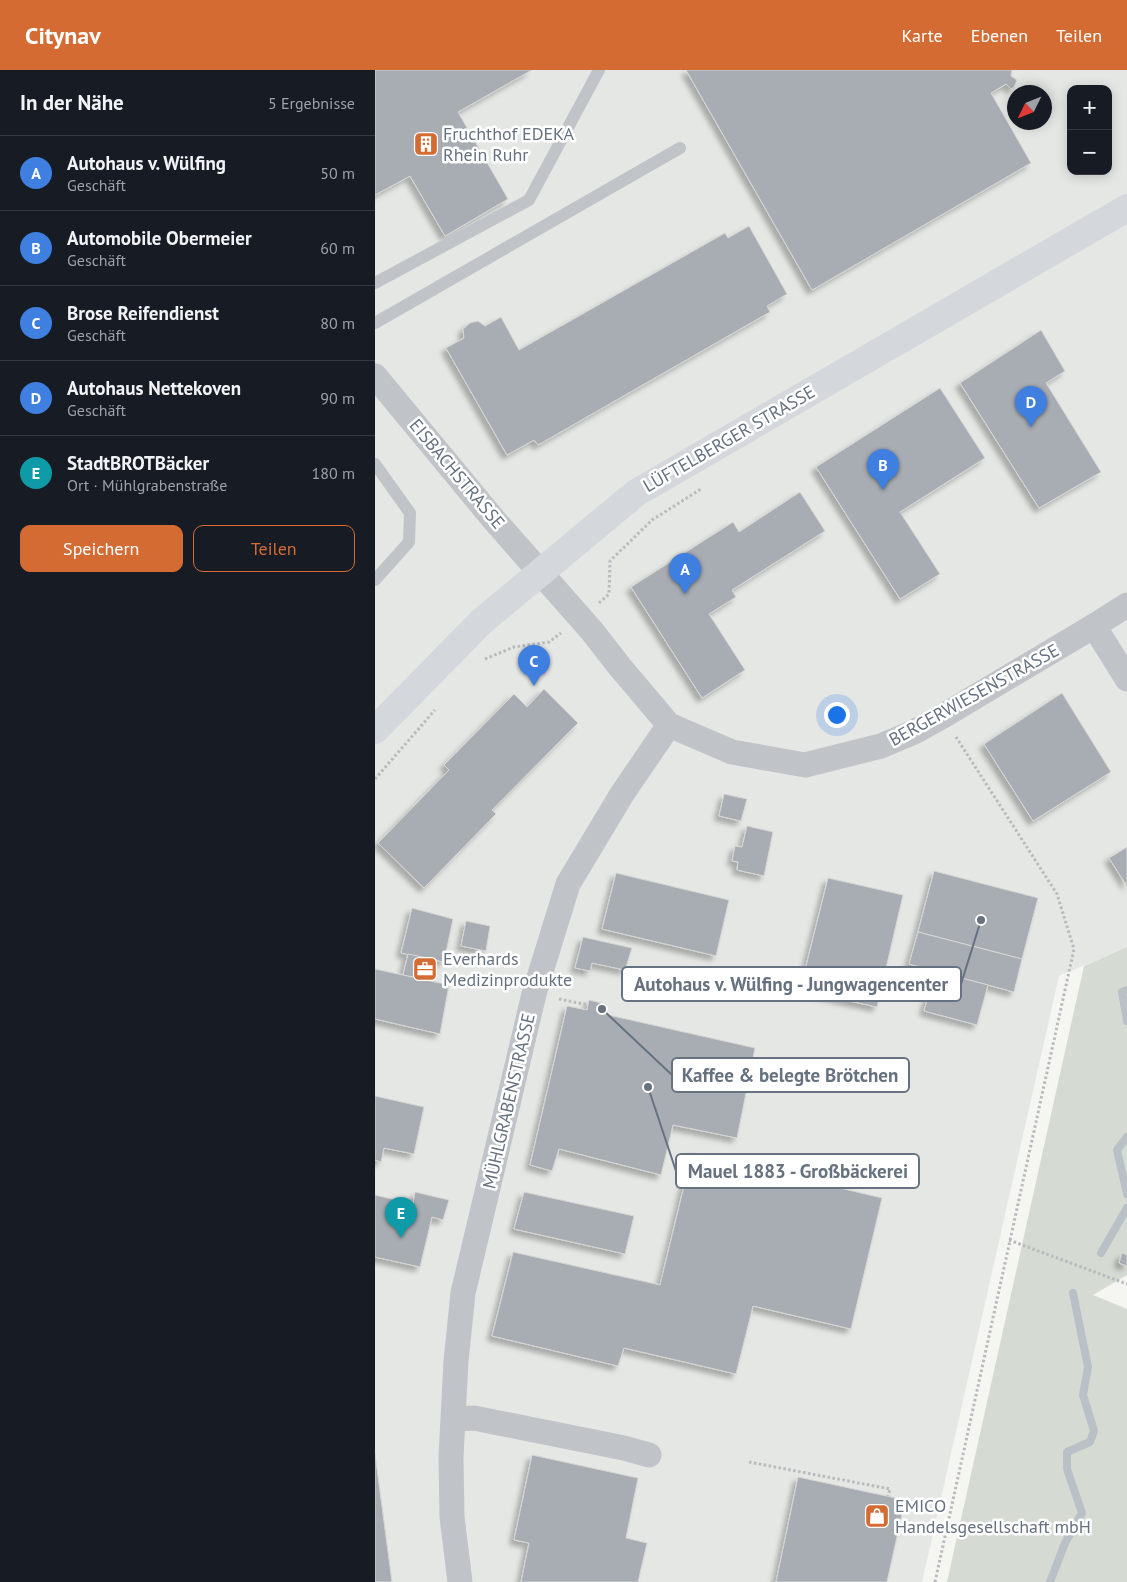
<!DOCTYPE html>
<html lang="de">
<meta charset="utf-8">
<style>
body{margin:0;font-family:"PT Sans",sans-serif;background:#242831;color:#f1f3f6}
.controls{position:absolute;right:15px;top:15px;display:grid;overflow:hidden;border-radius:10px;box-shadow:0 2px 12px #0003}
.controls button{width:45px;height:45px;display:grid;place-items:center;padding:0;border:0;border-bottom:1px solid #363941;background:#171b24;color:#f1f3f6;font:25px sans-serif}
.compass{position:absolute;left:632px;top:15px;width:45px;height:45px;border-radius:50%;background:#171b24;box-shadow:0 2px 12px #0003;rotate:227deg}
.you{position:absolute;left:461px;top:644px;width:18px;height:18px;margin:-12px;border:4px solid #fff;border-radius:50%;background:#1a73e8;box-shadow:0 0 0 8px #1a73e833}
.badge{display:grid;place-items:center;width:32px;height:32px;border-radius:50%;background:#d46b33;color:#fff;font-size:16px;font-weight:700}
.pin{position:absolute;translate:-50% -41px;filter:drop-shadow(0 1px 2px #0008)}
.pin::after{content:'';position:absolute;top:26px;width:18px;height:15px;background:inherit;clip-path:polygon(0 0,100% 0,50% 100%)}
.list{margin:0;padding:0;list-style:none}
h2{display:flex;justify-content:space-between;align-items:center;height:65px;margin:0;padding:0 20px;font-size:21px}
h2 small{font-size:16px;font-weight:400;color:#9ea1a6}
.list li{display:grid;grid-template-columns:32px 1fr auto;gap:15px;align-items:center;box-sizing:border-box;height:75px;padding:0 20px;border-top:1px solid #363941}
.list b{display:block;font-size:19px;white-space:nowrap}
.list p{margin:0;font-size:16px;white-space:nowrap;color:#9ea1a6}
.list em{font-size:16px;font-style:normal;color:#9ea1a6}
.actions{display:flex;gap:10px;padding:15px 20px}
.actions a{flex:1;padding:11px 0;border:1px solid #d46b33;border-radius:10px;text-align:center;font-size:18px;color:#d46b33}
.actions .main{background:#d46b33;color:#fff}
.map{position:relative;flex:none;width:752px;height:1512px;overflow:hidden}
header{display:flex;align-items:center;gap:30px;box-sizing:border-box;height:70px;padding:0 25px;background:#d46b33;color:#fff}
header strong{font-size:24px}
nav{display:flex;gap:28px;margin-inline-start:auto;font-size:18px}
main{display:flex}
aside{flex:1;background:#171b24}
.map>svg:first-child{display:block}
.built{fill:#e5e7e5;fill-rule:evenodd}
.green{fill:#d5dbd3}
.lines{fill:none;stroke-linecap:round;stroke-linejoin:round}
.stream{stroke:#b9c1c6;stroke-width:8}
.building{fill:#a7adb3;stroke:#d6d6d4;filter:url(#shadow)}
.path{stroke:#b8babd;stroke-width:3;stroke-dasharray:2.5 2.5;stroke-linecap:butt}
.service{stroke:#c0c3c7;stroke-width:12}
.minor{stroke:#c0c3c7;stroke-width:25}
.secondary{stroke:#d4d8dc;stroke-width:28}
.labels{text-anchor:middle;stroke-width:5;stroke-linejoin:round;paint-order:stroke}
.poi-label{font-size:18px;fill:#667280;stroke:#fff;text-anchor:start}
.street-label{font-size:18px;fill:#667280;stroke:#fff}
.leader{fill:none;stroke:#667280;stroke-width:2}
.callout-dot{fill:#667280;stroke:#fff;stroke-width:2}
.callout{fill:#fff;stroke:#667280;stroke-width:2}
.callout-label{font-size:19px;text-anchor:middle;font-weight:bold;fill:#667280}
</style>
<header>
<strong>Citynav</strong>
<nav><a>Karte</a><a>Ebenen</a><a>Teilen</a></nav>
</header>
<main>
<aside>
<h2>In der Nähe<small>5 Ergebnisse</small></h2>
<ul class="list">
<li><span class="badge" style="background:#3f7fe0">A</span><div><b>Autohaus v. Wülfing</b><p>Geschäft</p></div><em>50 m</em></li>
<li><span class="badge" style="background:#3f7fe0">B</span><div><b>Automobile Obermeier</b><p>Geschäft</p></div><em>60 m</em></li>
<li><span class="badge" style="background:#3f7fe0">C</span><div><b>Brose Reifendienst</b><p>Geschäft</p></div><em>80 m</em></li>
<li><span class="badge" style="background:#3f7fe0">D</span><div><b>Autohaus Nettekoven</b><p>Geschäft</p></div><em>90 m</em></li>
<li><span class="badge" style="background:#0f9aa8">E</span><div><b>StadtBROTBäcker</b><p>Ort · Mühlgrabenstraße</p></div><em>180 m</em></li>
</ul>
<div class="actions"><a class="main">Speichern</a><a>Teilen</a></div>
</aside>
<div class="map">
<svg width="752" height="1512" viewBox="0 0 752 1512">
<defs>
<filter id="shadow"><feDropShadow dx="-4.5" dy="4.5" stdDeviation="2.5" flood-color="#0004"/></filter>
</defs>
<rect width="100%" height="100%" fill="#f5f5f2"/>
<path class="built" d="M0,0H752V877L684,906L547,1512H0ZM696,19H733V101H696ZM640,22H670V52H640Z"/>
<polygon class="green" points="752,877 752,1205 718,1225 752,1239 752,1512 572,1512 709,896"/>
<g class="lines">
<g class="stream">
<polyline points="752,920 747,922 752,951"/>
<polyline points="752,1067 742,1080 752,1124"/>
<polyline points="726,1183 752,1138"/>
<polyline points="675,1512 690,1473 707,1443 692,1399 692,1382 715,1372 719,1361 708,1325 713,1297 698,1223"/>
</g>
</g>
<g class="building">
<polygon points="0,0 157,0 83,42 133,129 70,166 35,106 0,125"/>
<polygon points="311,0 637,0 636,6 642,10 639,17 636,19 631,14 616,23 656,93 437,220"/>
<polygon points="374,156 412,224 392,236 395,242 163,375 159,370 132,385 71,278 89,268 88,259 95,253 103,251 110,256 126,247 144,280 350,163 353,168"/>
<polygon points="666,260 690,301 671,313 726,402 664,438 585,313"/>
<polygon points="565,318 610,388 525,442 565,504 525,529 441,397"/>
<polygon points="425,422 450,461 357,520 361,527 334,544 370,600 327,628 256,517 358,452 364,462"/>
<polygon points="169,619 203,653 117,740 121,744 49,818 3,773 74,700 69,695 139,624 152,637"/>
<polygon points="687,623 736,702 658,751 609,674"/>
<polygon points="349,724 372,729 366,751 344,746"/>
<polygon points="372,756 398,762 389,806 362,800 363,792 357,791 360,776 367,777"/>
<polygon points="752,777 752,816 734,788"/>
<polygon points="559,801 663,828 647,889 543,862"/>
<polygon points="241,803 354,830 341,886 227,859"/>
<polygon points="453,808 528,825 502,937 425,920"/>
<polygon points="37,838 78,849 69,892 26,883"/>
<polygon points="91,851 115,856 111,881 86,876"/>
<polygon points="543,862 647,889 639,922 534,894"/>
<polygon points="208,867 257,878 250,900 217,893 215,901 200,898"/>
<polygon points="33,884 62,890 57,911 28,905"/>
<polygon points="0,899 74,915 65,964 0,949"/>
<polygon points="560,901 613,915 602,955 549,941"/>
<polygon points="214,930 231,934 229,944 380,978 362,1068 298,1055 286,1105 184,1079 177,1101 155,1095 192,936 212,940"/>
<polygon points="0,1026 49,1037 39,1084 9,1078 6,1092 0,1090"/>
<polygon points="317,1083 507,1128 476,1259 378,1236 361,1304 249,1278 243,1296 117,1266 138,1182 285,1215"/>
<polygon points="40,1122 74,1130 68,1150 57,1147 45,1197 0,1187 0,1125 38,1134"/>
<polygon points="149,1122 259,1146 250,1184 139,1159"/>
<polygon points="747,1183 752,1185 752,1196 744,1193"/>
<polygon points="0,1384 17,1512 0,1512"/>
<polygon points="157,1385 263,1408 251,1468 272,1473 263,1512 146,1512 154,1473 139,1470"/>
<polygon points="423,1407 530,1430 512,1512 401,1512"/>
</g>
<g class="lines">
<g class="path">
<polyline points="224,533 234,524 235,491 277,450 326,419"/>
<polyline points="110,589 139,577 174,572 186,563"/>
<polyline points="0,709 60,640"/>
<polyline points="184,929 213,935"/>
<polyline points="634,1170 752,1214"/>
<polyline points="374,1392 515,1419 513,1426"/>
<polyline points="560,1512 699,879 682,824 581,667"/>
</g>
<g class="service">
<polyline points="0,213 154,130 224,0"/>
<polyline points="0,253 305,78"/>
<polyline points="0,394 35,443 34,472 0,510"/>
</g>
<g class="minor">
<polyline points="0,306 120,451 217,561 245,597 294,655 357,682 430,695 506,676 539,662 568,646 719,556 752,535"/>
<polyline points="719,556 752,609"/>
<polyline points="79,1349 99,1348 249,1378 274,1385"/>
<polyline points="85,1512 77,1447 76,1387 81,1291 88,1223 159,924 193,814 247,724 294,655"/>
</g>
<polyline class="secondary" points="0,660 106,552 261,423 752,138"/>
</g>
<defs>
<symbol id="building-square" viewBox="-11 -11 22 22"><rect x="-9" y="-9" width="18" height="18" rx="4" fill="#d46b33" stroke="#fff"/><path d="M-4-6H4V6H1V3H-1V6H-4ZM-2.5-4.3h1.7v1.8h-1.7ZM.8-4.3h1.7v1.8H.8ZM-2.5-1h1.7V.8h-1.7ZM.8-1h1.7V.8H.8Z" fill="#fff"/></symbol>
<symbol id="office-square" viewBox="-11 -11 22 22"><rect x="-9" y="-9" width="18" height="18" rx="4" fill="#d46b33" stroke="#fff"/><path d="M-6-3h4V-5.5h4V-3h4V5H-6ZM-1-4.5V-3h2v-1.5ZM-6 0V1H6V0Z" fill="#fff"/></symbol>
<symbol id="shop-square" viewBox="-11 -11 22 22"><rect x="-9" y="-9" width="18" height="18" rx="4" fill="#d46b33" stroke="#fff"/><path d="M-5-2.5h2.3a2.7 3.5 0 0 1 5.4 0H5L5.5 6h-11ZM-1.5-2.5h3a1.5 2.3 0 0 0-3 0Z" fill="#fff"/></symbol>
</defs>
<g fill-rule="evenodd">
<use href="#building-square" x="37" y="60" width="28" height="28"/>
<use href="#office-square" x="36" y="885" width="28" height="28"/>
<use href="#shop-square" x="488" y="1432" width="28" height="28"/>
</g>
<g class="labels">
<g class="poi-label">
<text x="68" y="70">Fruchthof EDEKA<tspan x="68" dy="21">Rhein Ruhr</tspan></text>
<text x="68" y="895">Everhards<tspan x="68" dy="21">Medizinprodukte</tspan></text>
<text x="520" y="1442">EMICO<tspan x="520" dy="21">Handelsgesellschaft mbH</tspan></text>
</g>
<g class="street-label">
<text transform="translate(354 369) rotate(-30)" y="6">LÜFTELBERGER STRASSE</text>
<text transform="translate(82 404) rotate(50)" y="6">EISBACHSTRASSE</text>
<text transform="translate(599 625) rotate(-29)" y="6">BERGERWIESENSTRASSE</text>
<text transform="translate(134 1031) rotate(-77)" y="6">MÜHLGRABENSTRASSE</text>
</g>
</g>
<path class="leader" d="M606 850L586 914M227 939L297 1005M273 1017L301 1101"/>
<g class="callout-dot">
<circle cx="606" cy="850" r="5"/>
<circle cx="227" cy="939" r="5"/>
<circle cx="273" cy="1017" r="5"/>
</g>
<g class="callout">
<rect x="247" y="897" width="339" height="34" rx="5"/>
<rect x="297" y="988" width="237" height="34" rx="5"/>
<rect x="301" y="1084" width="243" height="34" rx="5"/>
</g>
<g class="callout-label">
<text x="416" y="921">Autohaus v. Wülfing - Jungwagencenter</text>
<text x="415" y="1012">Kaffee &amp; belegte Brötchen</text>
<text x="423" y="1108">Mauel 1883 - Großbäckerei</text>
</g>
</svg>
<div class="controls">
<button>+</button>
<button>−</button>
</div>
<svg class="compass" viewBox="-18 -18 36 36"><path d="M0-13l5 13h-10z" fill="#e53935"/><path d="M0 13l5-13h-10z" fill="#9ea1a6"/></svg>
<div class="you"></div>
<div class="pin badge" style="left:310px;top:524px;background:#3f7fe0">A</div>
<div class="pin badge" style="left:508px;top:420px;background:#3f7fe0">B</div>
<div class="pin badge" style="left:159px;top:616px;background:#3f7fe0">C</div>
<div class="pin badge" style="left:656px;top:357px;background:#3f7fe0">D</div>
<div class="pin badge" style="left:26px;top:1168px;background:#0f9aa8">E</div>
</div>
</main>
